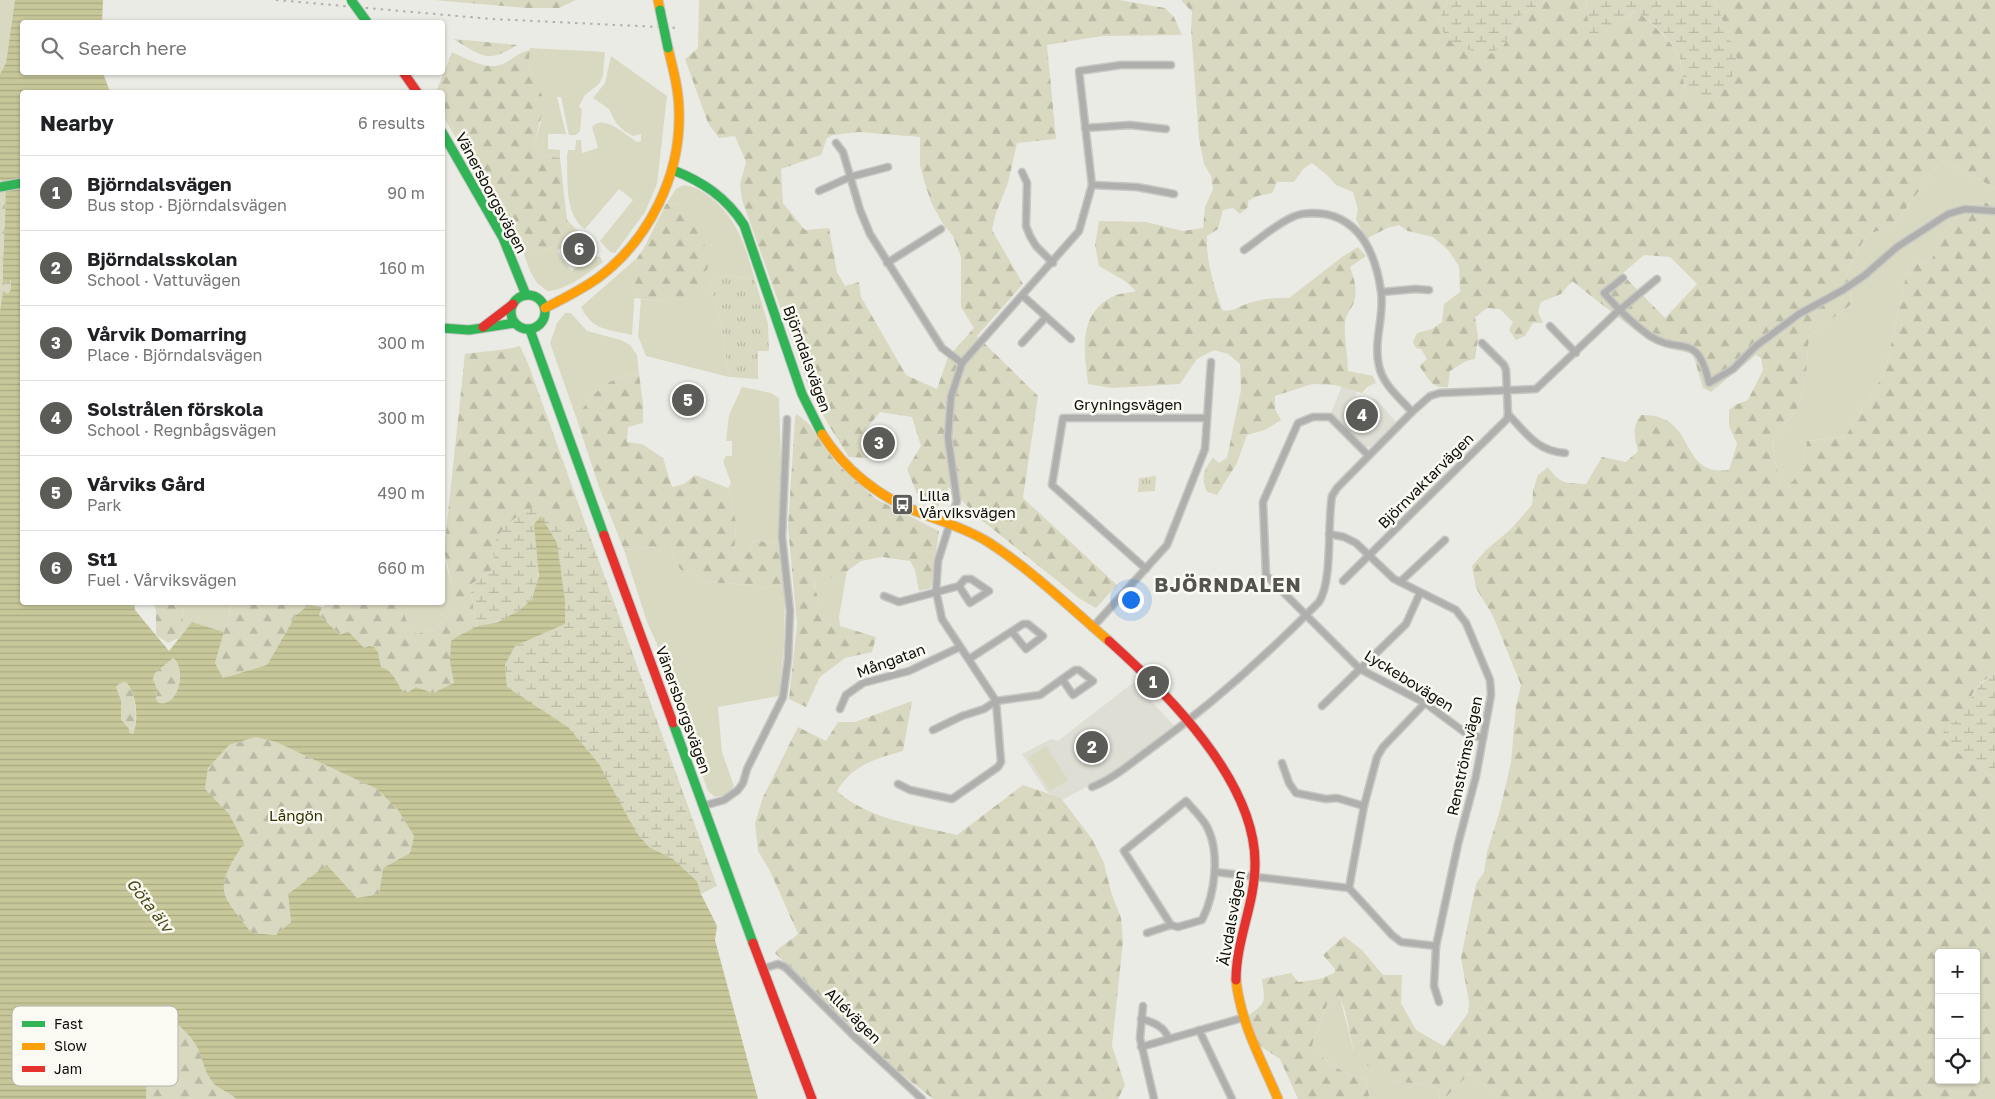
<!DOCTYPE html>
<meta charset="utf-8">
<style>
body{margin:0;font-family:"Golos Text",sans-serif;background:#f6f6f6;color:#202124}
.controls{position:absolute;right:15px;bottom:15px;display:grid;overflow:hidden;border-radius:5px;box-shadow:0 1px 4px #0004}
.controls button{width:45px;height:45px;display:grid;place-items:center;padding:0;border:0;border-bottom:1px solid #e0e0e0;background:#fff;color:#202124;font:25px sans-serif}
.you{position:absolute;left:1130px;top:599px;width:18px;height:18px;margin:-12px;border:4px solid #fff;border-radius:50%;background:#1a73e8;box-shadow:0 0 0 8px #1a73e833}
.badge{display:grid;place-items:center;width:32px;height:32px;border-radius:50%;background:#5b5b57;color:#fff;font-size:16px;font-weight:700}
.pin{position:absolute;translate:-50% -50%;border:2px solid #fff;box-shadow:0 1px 5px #0006}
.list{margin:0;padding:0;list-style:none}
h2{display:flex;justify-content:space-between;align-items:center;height:65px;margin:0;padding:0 20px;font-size:21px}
h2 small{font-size:16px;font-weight:400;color:#757577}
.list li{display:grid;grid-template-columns:32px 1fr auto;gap:15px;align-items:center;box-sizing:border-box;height:75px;padding:0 20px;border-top:1px solid #e0e0e0}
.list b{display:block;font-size:19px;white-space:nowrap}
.list p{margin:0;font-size:16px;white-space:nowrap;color:#757577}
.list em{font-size:16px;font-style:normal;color:#757577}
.icon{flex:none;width:28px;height:28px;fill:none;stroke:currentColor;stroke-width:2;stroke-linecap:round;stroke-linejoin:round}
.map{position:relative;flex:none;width:1995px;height:1099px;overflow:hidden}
.search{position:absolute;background:#fff;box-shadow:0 1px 4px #0004;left:20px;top:20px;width:425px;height:55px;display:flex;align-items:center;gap:12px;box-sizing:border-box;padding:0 18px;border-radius:5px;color:#757577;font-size:19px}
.panel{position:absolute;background:#fff;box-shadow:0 1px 4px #0004;left:20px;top:90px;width:425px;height:515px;border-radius:5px}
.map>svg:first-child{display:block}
.built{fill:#deded4}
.grass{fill:#d9d9c1}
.forest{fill:url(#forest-firs);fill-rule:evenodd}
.wetland{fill:url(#wetland-marsh)}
.park{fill:url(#park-tufts)}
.water{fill:url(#water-rules);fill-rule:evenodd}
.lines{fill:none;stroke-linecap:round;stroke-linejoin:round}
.street-casing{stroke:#c7c7c4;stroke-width:9}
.fast-casing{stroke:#c7c7c4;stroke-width:11}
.slow-casing{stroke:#c7c7c4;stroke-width:11}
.jam-casing{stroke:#c7c7c4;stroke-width:11}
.street{stroke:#afafad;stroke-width:6}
.fast{stroke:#30b455;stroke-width:9}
.slow{stroke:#ff9f0a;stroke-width:9}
.jam{stroke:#e5322d;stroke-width:9}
.rail{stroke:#b0b0ae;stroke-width:2;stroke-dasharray:2.5 5;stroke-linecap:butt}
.fast-bridge-casing{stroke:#c7c7c4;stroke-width:11;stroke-linecap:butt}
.fast-bridge{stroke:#30b455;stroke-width:9}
.labels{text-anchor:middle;stroke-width:5;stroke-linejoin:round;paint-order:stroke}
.street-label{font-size:15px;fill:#0d0d0a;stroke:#fafaf2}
.poi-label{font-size:15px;fill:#0d0d0a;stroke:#fafaf2;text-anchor:start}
.park-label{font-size:15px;fill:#323000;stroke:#fafaf2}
.water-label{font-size:16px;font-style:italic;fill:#4b4a1b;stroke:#fafaf2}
.district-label{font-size:20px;font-weight:bold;letter-spacing:1px;fill:#54544e;stroke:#fafaf2}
.key{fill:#fafaf2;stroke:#b3b3ac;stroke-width:1}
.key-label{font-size:14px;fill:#0d0d0a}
</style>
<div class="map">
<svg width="1995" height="1099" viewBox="0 0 1995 1099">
<defs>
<pattern id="forest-firs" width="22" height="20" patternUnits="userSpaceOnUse" patternTransform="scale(1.25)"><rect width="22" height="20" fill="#d9d9c1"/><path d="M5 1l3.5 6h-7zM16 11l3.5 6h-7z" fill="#b9b9a4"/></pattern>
<pattern id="wetland-marsh" width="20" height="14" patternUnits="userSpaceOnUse" patternTransform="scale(1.25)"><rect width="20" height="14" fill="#d9d9c1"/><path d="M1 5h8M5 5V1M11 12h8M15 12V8" fill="none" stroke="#b9b9a4"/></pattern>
<pattern id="park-tufts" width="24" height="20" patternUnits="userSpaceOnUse" patternTransform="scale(1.25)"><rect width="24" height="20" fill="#d9d9c1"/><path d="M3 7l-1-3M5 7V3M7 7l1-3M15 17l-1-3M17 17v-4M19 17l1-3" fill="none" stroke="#b9b9a4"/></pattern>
<pattern id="water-rules" width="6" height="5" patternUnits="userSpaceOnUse" patternTransform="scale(1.25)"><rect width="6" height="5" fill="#c7c79a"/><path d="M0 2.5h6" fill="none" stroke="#aaaa83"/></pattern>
</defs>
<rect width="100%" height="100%" fill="#ebebe6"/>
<g class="built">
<polygon points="1342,386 1357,388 1356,396 1376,399 1396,422 1371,447 1364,447 1331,413"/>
<polygon points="1134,682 1176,728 1114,772 1062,800 1047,792 1022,754 1051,739 1058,741"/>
</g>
<g class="grass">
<polygon points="0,0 15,0 6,63 0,74"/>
<polygon points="530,48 605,52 603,75 599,84 585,95 579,106 582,110 580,131 576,135 569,135 561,97 557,97 566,134 548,134 548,149 560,150 560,158 544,156 534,145 541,122 528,70"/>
<path d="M611,56L667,96L657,184L645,212L615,253L610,252L600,241L633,200L619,189L585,229C564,215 568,180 567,156L568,150H575L576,140H581L582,153L598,148L592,127C603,113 626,135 637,142L641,141V134L633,136L624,131L616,123L609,109L593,98L605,83Z"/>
<path d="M443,111L490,190C508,205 523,231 531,253L553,247L576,229L580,233L557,251L571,271L594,256L600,257L603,262C586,274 568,290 547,291L537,283L530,271L517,234L501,214L443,116Z"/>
<path d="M1942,160L1995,188V202L1966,205L1941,236L1932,259L1908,267L1885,372L1845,437L1807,441C1805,457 1800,485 1781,488L1775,460L1773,438L1797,410L1806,377L1809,336L1853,303L1846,273L1867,234L1892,227Z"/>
<path d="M683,185C694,186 702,191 711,198C738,219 746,249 755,280L723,275L710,285L723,334L729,377L646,356L638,336L641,299L669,302L682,203L666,204L676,189Z"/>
<path d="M637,258L632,335C607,329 593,331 581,307Z"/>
<path d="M565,313H571L587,331L621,340L630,345L637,355L639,374C603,378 597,391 576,417L550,343L557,323Z"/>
<polygon points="742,387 771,393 779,398 781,460 778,544 754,540 747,554 734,556 736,522 728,488 731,483 723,461 726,456 732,456 732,441 726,441 729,415"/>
<polygon points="657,547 671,547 674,560 681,570 694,573 706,582 751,585 763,589 785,584 784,647 779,696 718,707 722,752 734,786 726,795 715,797 708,791 687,732 679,693 647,622 624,550"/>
<polygon points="443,554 456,599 448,617 434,629 417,634 409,629 405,616 409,603 442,602"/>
<polygon points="847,571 839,617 840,626 828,625 819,614 819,602 813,578 839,577"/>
<polygon points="182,603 219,603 232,604 224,632 192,622 179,638 183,623"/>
<polygon points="1046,746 1068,780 1050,791 1028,758"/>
<path d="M1339,994L1354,1052L1394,1081L1428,1085L1436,1088L1440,1099H1370L1365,1080C1343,1072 1326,1065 1312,1045L1328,1002Z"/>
<polygon points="1470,1073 1491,1091 1506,1099 1444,1099"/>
</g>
<g class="forest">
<polygon points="433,0 576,0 559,8 527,8"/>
<path d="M699,0H1119L1165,8L1174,17L1182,35L1102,36L1047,45L1056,139L1017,143L1008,183L995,216L992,230L1023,284L977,336L1038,396L1023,498L1117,585L1096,608L1080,599L979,518L949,487L937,508L917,494L907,469L921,446L912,417L880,412L867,428L868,458L849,457L828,424L811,393L742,200L740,184L746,162L735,136L719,138L708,123L685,59L698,48ZM859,132L920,137V165L924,180L931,202L943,224L953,236L961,257V307L974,328L948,357L937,389L906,375L861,297L859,282L845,286L837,272L829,228L805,230L783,203L781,169L821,155L827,138L833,135Z"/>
<path d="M1181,0H1448L1437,24L1503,46L1520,16L1546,0H1586L1588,21L1620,22L1636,11C1647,18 1672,42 1678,54C1682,65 1683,78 1685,89L1718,8L1713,0H1995V188L1942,160L1892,227L1867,234L1846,273L1853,303L1809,336L1806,377L1797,410L1773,438L1775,460L1781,488C1800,484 1805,457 1807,441L1845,437L1885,372L1908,267L1932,259L1941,236L1966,205L1995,202V674L1983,681L1973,693L1961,719L1966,760L1995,778V1099H1505L1491,1091L1470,1073L1444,1099H1440L1436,1088L1428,1085L1394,1081L1360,1061L1354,1052L1345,1011L1339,995L1328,1002L1312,1045C1326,1065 1343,1072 1365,1080L1370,1099H1298L1280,1059L1257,1044L1246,1017C1267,1002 1265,1004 1262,979L1291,973L1298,982L1320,979L1334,973L1335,969L1323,955L1344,936L1362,950L1383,975H1402L1401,1003L1416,1030L1444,1046L1468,1013L1469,1002L1461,958L1464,943L1476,884L1484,872L1487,852L1500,810L1511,762L1516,706L1521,685L1493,616L1476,588L1472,566L1486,550L1511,529L1532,505L1533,490L1538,475L1548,467C1560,484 1565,483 1586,484L1602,457L1626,462L1638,451C1634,437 1632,427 1641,415C1698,413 1677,477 1729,470L1737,444L1729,426V410L1735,405L1748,400L1763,370L1761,358L1756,355L1711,392L1703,388L1693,354L1662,346L1641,335L1572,281L1561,294L1541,302L1538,312L1543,323H1533L1525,336L1516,340L1509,330L1513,322L1500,309L1487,308L1475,317L1478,337L1475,359L1466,361L1450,371L1448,387C1430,389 1429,378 1419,366L1427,359L1421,349L1416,348L1413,342L1417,333L1432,329L1442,322L1444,304L1460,292L1459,266L1449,251L1433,237L1408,231L1399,225L1387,228L1366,239L1356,219L1358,209L1353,192L1336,185L1327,175L1312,163L1303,169L1294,182H1277L1272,193L1258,196L1248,201V207L1240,214L1233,208L1223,210L1218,229L1207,236C1206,262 1214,285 1222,310C1231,313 1240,306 1249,303C1262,299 1276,297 1289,298L1342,257L1358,247L1366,256L1350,267C1354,278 1358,290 1354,302C1352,309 1345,315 1345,323C1344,340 1348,355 1348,371L1373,376L1376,383L1367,387L1362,393L1335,385L1312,384L1275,396V409L1281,420L1265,430L1247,435L1237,463L1217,495L1207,492C1201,479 1203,470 1213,458L1219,463L1227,458L1241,390L1240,364L1228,354L1214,350L1197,359L1180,384L1112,388L1088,384C1084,350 1077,312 1116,295C1122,293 1130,293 1136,291L1125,281L1099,266L1095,245L1099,221L1146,222L1183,231L1203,228L1205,207L1213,189L1211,176L1204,164L1199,139L1191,29L1192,12ZM1644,255L1670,257L1697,284L1665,318L1622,274ZM1939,953H1976V1080H1939Z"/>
<path d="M453,39L517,45C486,65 482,55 453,39Z"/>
<path d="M530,50L528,70L536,82L545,102L534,145L544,156L560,158L567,220L576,229L553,247L531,253C523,231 508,205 490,190L443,111L442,92H436L452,52C468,59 488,72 505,63C516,57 517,53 530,50Z"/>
<path d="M0,179L5,182C7,216 2,250 3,285L11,279V289L7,295L4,291L0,312Z"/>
<path d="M682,203C702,215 705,246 708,268L686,300L669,302L634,298L637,258L644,248L666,204Z"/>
<path d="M520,346L529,366L586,525L573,531L561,522L494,545L495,568L470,585L474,612L478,626L458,636L450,663L454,684L433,693L416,687L405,694C397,685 394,670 381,667L378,652L374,647L364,649L348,631L340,635L319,615L322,607L329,603H409L405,616L409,629L417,634L434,629L448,617L455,599L444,550L465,354C484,351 502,351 520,346Z"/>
<path d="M639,374L643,403V423L628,427L627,442L642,444L663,458L672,487L684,484L695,475L728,488L736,522L734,556L747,554L754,540L778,544L785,584L763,589L751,585L706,582L694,573L681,570L674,560L671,547H657L624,550L599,487L576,417C597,391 603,378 639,374Z"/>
<polygon points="797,414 809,424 824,447 837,464 876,499 939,531 931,588 919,591 915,570 910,561 882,557 861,561 839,577 813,579 819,602 819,614 828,625 840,626 876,637 872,652 845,658 820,677 806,707 789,699 797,624 788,527 795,417"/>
<polygon points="291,602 309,605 296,615 267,665 223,678 215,663 232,605 219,603"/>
<polygon points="154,603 182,603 183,623 179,638 168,643 156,635 156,611"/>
<path d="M172,658C187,668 180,707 159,704L156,700L157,689L153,679L155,672Z"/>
<path d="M126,682C137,694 138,719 133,734H129V729L121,719V700L116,687L120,683Z"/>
<path d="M912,701L903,751C877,758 852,765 837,791C869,820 917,825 957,835L1023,785L1061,798L1092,839L1104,863L1111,892L1121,918L1123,941L1112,1046L1125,1085L1118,1099H933L893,1067L775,953C777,948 793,939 798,934L770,871L758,851L755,823L763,797L798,727L826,741L838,722H855Z"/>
<path d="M256,737L276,742L377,789L398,810L414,836L410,853L383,868L379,894L357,898L328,866L288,894L291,922L276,935L252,933C244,923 225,902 224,890C222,876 237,854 243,842L205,789L208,767L229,745Z"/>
<path d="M170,1017C178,1025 188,1033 194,1042C203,1055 203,1072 214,1084C220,1090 230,1092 236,1099H146L147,1080L155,1055L161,1022Z"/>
</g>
<g class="wetland">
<polygon points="1448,0 1546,0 1520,16 1503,46 1487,56 1453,44 1437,24"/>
<path d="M1586,0H1713L1718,8L1738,61L1730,81L1705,101C1675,97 1688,72 1677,52C1671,40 1647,17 1635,11L1604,34L1590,40Z"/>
<path d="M537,505L546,510L573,531L586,525L717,886L701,894L697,881L673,859L649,847L636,832L568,727L507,687L505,665L515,646L565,624L541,517L534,524C542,582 547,613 478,626L474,612L470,585L495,568C495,561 492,551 494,545C500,525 520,514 537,505Z"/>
<path d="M1995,674V778L1966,760L1942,738L1946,724L1961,719C1970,699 1975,685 1995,674Z"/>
</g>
<g class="park">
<polygon points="723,275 755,280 768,324 769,351 758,351 758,379 729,377 723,334 710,285"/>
<polygon points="1156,476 1155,491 1138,492 1139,478"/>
</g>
<path class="water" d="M15,0H103L102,22H22V72L103,73L110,92H22V602L134,603L135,610L169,651L192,622L224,632L215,663L223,678L267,665L296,615L309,605L322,607L319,615L340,635L348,631L364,648L369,646L374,647L378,652L381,667C394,670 397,685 405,694L416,687L433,693L454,683L450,663L451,641L458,636L478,626L498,622L520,610L532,599L539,576L534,524L541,516L557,543L565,601V624L515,646L505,665L507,687L568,727L599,764L636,832L649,847L673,859L697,881L701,894L717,926L715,940L758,1099H236C230,1092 220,1090 214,1084C203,1072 203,1055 194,1042C188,1033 178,1025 170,1017L161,1022L155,1055L147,1080L146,1099H0V312L3,291L8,294L11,289V280L3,285C2,251 7,216 5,182L0,180V74L6,63ZM173,658C187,669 179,707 159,703L156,700L157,689L153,679L155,673ZM126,682C137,694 139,719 133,734L129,733V729L121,719V700L116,687L120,683ZM256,737L276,742L377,789L398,810L414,836L410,853L383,868L379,894L357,898L327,865L288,894L291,922L276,935L252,933C244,923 225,902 224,890C222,875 237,854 244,843L229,814L205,789L208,768L229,745Z"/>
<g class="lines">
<defs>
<g id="street">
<polyline points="1085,128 1130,125 1166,129"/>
<polyline points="836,143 843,152 860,210 870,234 942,348 962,363"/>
<polyline points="1022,172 1027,183 1026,226 1030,236 1036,246 1053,263"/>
<polyline points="1092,185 1137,187 1174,194"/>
<polyline points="819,191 850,177 888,167"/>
<path d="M1244,250C1260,239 1277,223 1295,216C1304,212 1315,213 1325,214C1362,221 1376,257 1381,291C1385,314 1373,341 1379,366C1383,385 1400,398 1412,412"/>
<polyline points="887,263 941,229"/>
<path d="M1623,278L1604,293C1618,309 1633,324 1650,336C1681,356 1697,330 1709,383L1733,369L1756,346L1799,314L1843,290L1865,275L1897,247L1948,214L1965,209L1995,211"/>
<polyline points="1382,292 1415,289 1429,290"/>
<polyline points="1023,296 1071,339"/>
<polyline points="1550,326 1576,353"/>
<polyline points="1022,343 1046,317"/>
<path d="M1508,414C1527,434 1537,451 1565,453"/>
<polyline points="1368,455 1330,417 1313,417 1298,423 1263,502 1266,575 1360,669 1425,703 1467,734 1483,738"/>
<polyline points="1329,534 1344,537 1356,543 1394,579 1456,610 1466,623 1490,680 1491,695 1476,776 1458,844 1436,946 1434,986 1439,1002"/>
<polyline points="1146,569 1052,485 1063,418 1207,418"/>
<polyline points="1343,581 1507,419 1508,414 1506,370 1504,365 1482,343"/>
<polyline points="1400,582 1445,540"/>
<polyline points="884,596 899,602 959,586 965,579 971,579 989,591 970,603 959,586"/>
<polyline points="1092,628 1167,545 1205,449 1211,362"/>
<polyline points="969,659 1023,624 1028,624 1043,636 1026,649 1012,632"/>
<polyline points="1322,706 1406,624 1420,593"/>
<polyline points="840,709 846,695 863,683 909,671 960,647"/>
<polyline points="933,730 962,716 984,709 996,701 1040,695 1075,670 1079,670 1093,681 1073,695 1062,679"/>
<polyline points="1282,763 1289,783 1296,793 1326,799 1337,798 1364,806"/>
<polyline points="898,784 910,790 952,799 998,767 1001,762 996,701 942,619 936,591 938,561 957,501 948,437 951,397 962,363 1079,231 1092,185 1079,71 1121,65 1171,65"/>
<path d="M1092,787C1113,779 1131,763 1149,750C1210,706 1266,656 1319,602C1333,580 1327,524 1332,496L1337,488L1412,412L1430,396L1440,393L1536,389L1616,313L1657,279"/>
<path d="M1186,801C1193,809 1201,817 1206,825C1221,852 1215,894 1202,920L1178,927L1171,925L1124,851Z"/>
<polyline points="703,806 724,800 738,790 743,783 747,769 783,697 788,659 790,611 782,537 787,419"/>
<polyline points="1215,872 1349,888 1392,935 1401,942 1436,946"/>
<polyline points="1349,888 1364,806 1377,757 1383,747 1425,703"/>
<polyline points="1147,933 1171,925"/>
<polyline points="762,969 778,964 785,967 855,1037 922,1099"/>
<polyline points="1143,1006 1140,1038 1154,1099"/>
<path d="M1141,1019C1153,1022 1164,1026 1169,1039"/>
<polyline points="1199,1030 1232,1099"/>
<polyline points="1141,1047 1242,1018"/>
</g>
<g id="fast">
<polyline points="442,132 503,238 526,295"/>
<path d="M673,170C703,182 726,197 744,225L802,394L822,434"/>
<polyline points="0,187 22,183"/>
<circle cx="528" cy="312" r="17"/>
<polyline points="442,328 469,330 515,323"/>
<polyline points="530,330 604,535"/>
<polyline points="673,723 753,943"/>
</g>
<g id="slow">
<polyline points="658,0 660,10"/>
<path d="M545,308C563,299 581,290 598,278C649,240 681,175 679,112C679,90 673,69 668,48"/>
<path d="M822,434C845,470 879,497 918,512C942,522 966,528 988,542C1029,568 1072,609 1109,641"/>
<path d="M1236,980C1241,1024 1261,1059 1278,1099"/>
</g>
<g id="jam">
<polyline points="403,72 417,92"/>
<polyline points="483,327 513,304"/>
<polyline points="604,535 673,723"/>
<path d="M1109,641C1167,693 1256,781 1255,864C1255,904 1236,940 1236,980"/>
<polyline points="753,943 812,1099"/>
</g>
</defs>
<use href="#street" class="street-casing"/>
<use href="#fast" class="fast-casing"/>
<use href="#slow" class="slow-casing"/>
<use href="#jam" class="jam-casing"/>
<use href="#street" class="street"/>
<use href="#fast" class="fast"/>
<use href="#slow" class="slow"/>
<use href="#jam" class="jam"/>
<polyline class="rail" points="276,0 492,19 680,28"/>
<defs>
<g id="fast-bridge">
<polyline points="351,0 367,22"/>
<polyline points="660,10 668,48"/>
</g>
</defs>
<use href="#fast-bridge" class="fast-bridge-casing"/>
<use href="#fast-bridge" class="fast-bridge"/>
</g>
<defs>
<symbol id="bus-square" viewBox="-11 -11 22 22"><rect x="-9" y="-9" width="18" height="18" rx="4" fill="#5b5b57" stroke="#fafaf2"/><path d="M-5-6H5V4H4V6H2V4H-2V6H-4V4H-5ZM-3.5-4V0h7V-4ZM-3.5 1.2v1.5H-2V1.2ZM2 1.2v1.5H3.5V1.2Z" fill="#fff"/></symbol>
</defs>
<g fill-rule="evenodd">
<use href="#bus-square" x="890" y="492" width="25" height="25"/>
</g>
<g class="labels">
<g class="street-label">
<text transform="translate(491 193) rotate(62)" y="5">Vänersborgsvägen</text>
<text transform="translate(807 359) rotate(70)" y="5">Björndalsvägen</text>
<text x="1128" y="410">Gryningsvägen</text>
<text transform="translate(1426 481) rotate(-45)" y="5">Björnvaktarvägen</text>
<text transform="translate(891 661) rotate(-20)" y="5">Mångatan</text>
<text transform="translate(1409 681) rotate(32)" y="5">Lyckebovägen</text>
<text transform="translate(683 710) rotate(70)" y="5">Vänersborgsvägen</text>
<text transform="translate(1465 756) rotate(-78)" y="5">Renströmsvägen</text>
<text transform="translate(1232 918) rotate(-80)" y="5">Älvdalsvägen</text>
<text transform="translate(853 1016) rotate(45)" y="5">Allévägen</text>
</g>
<g class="poi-label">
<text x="919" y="501">Lilla<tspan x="919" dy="17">Vårviksvägen</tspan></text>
</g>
<g class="park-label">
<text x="296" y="821">Långön</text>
</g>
<g class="water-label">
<text transform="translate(150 905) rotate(52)" y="6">Göta älv</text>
</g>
<g class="district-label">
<text x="1228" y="592">BJÖRNDALEN</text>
</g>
</g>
<rect x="12" y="1006" width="166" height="80" rx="8" class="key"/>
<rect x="22" y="1021" width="23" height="6" fill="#30b455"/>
<rect x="22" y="1043" width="23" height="7" fill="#ff9f0a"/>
<rect x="22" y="1066" width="23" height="6" fill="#e5322d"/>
<g class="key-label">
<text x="54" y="1029">Fast</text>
<text x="54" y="1051">Slow</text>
<text x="54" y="1074">Jam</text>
</g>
</svg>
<div class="controls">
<button>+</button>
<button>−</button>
<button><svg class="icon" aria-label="locate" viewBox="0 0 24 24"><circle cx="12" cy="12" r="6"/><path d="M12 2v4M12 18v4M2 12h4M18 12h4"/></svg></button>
</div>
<div class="you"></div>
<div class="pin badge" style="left:1153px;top:682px">1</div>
<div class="pin badge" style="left:1092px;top:747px">2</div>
<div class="pin badge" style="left:879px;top:443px">3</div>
<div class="pin badge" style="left:1362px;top:415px">4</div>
<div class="pin badge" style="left:688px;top:400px">5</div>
<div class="pin badge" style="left:579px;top:249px">6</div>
<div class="search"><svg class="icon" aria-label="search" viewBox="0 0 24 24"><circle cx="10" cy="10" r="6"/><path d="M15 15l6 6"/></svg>Search here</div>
<section class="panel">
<h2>Nearby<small>6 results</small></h2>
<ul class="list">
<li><span class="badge">1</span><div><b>Björndalsvägen</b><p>Bus stop · Björndalsvägen</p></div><em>90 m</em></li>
<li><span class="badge">2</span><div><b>Björndalsskolan</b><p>School · Vattuvägen</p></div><em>160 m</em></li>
<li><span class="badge">3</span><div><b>Vårvik Domarring</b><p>Place · Björndalsvägen</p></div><em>300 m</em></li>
<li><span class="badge">4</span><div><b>Solstrålen förskola</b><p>School · Regnbågsvägen</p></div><em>300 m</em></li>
<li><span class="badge">5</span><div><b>Vårviks Gård</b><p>Park</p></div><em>490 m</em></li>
<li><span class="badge">6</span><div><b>St1</b><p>Fuel · Vårviksvägen</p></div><em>660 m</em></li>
</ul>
</section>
</div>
